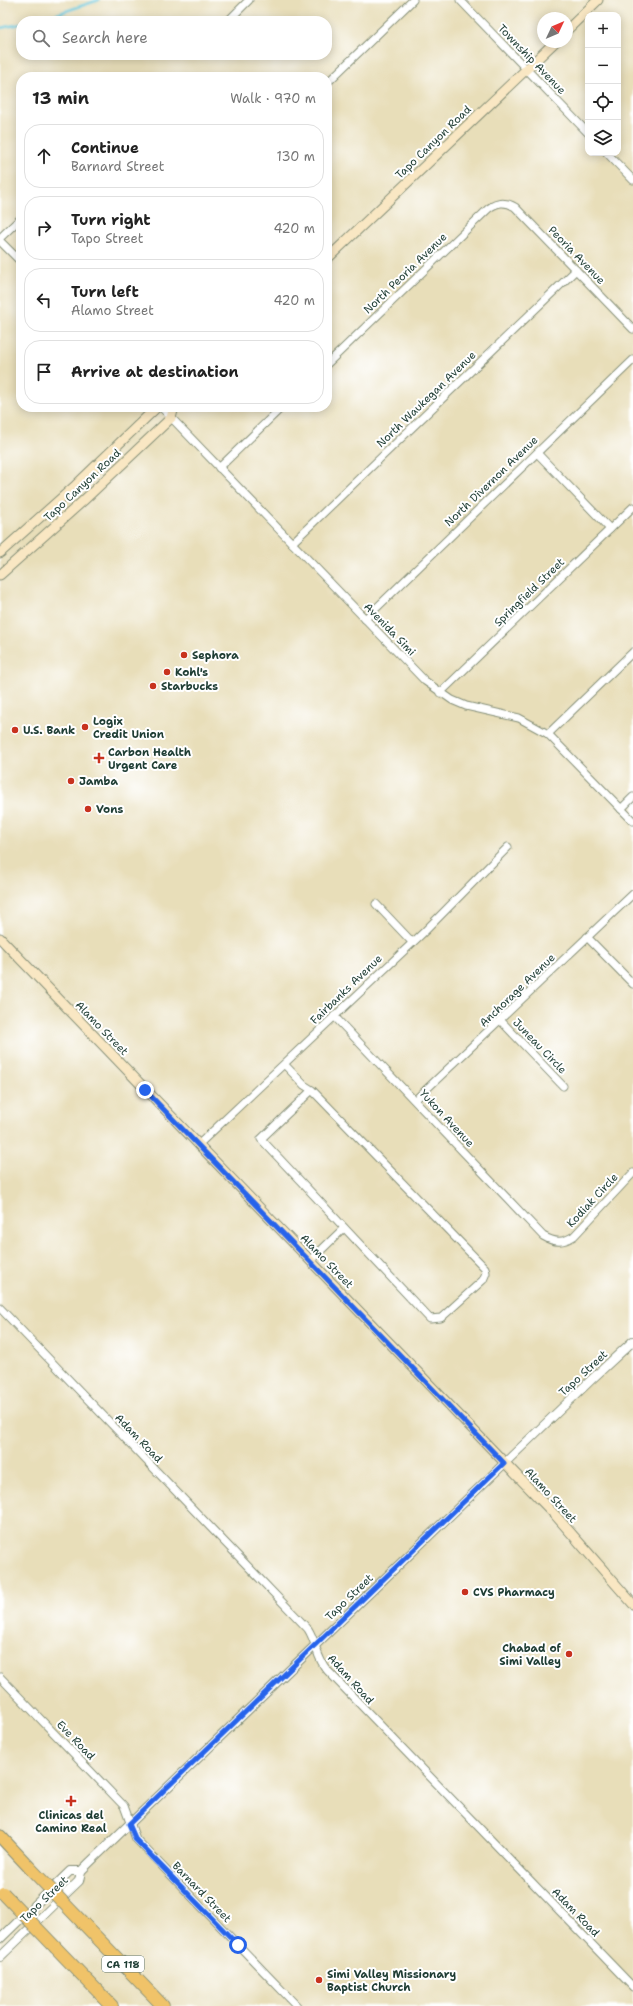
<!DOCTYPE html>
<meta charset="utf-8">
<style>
body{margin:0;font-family:"Shantell Sans",sans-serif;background:#f2f2f2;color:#222}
.controls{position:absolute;right:12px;top:12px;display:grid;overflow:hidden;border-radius:8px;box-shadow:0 2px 10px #0003}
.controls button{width:36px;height:36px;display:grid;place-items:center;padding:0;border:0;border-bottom:1px solid #e0e0e0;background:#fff;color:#222;font:20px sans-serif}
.compass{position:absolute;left:537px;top:12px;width:36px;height:36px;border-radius:50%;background:#fff;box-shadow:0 2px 10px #0003;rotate:46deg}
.stop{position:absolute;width:12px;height:12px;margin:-9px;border:3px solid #2563eb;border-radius:50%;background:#fff}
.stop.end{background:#2563eb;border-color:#fff;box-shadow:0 1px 4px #0008}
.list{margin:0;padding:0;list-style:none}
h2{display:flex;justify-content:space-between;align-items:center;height:52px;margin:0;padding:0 16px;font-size:17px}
h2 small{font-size:13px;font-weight:400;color:#767676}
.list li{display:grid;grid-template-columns:26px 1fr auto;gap:12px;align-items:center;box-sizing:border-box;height:64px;margin:0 8px 8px;padding:0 8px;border:1px solid #e0e0e0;border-radius:16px}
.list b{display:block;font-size:15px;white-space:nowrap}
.list p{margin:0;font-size:13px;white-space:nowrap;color:#767676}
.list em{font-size:13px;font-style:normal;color:#767676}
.icon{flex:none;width:22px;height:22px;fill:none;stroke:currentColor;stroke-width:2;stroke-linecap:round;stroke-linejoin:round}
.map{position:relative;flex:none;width:633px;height:2006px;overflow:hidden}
.search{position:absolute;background:#fff;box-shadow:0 2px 10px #0003;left:16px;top:16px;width:316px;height:44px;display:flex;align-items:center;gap:10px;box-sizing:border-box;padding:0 14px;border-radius:16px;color:#767676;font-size:15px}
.panel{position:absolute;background:#fff;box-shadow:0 2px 10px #0003;left:16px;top:72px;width:316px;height:340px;border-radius:16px}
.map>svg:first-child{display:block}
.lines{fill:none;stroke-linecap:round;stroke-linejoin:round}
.stream{stroke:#62c8df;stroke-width:2.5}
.minor-casing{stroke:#848e76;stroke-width:9}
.tertiary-casing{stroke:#848e76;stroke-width:10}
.secondary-casing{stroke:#848e76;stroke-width:11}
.motorway-casing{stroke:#848e76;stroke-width:14}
.minor{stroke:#fff;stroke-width:7}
.tertiary{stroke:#fff;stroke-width:8}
.secondary{stroke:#f9e7c3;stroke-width:9}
.motorway{stroke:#f0c369;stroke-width:12}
.motorway-bridge-casing{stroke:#848e76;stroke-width:14;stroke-linecap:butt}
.motorway-bridge{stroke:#f0c369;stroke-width:12}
.route{stroke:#2563eb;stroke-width:5}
.poi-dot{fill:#c8321e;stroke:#fff;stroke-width:1.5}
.labels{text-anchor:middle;stroke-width:4;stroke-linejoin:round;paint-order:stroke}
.shield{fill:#fff;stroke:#627771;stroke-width:1}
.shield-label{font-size:10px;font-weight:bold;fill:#1f3d34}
.street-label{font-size:11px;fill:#1f3d34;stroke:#fff}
.poi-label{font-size:11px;font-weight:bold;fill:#1f3d34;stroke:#fff;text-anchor:start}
</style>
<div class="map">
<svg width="633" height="2006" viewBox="0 0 633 2006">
<rect width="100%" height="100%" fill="#fff"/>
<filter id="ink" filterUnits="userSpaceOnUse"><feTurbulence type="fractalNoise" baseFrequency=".025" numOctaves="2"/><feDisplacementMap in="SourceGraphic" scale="8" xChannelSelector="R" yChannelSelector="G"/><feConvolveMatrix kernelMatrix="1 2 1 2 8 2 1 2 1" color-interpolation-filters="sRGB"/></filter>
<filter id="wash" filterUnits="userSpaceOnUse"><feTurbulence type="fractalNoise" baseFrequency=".012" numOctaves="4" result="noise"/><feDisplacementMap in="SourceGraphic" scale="16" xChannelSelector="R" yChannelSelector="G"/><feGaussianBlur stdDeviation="0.9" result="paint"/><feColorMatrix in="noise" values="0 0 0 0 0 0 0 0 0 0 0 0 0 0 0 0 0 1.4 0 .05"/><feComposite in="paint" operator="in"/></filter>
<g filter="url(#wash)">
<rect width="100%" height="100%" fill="#e8deb9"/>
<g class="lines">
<g class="stream">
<polyline points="36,21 99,0"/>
<polyline points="0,28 21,24"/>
</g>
</g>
</g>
<g filter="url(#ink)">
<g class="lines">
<defs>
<g id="minor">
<polyline points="460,0 588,133"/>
<polyline points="228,21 249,0"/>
<polyline points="327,83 413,0"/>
<polyline points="607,153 633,180"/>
<polyline points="0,238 21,218"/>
<polyline points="0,241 21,262"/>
<path d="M327,364L488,209C497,202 505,201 515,207L633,329"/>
<polyline points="161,407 425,681 452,700 466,706 519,718 548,734 633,821"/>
<polyline points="537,453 610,529"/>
<polyline points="219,468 282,407"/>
<polyline points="292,543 576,270"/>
<polyline points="365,619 633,360"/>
<polyline points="440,693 633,507"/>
<polyline points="548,734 633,652"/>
<polyline points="621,809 633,797"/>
<polyline points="376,904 412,942"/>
<polyline points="587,937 633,984"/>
<path d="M334,1016L543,1236C555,1243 563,1243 574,1236L633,1173"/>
<polyline points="501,1021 563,1086"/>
<polyline points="285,1065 304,1085 312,1090 485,1268 486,1273 483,1280 441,1318 430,1319 261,1139 312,1090"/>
<polyline points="415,1100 633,894"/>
<polyline points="198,1145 425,931 508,847"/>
<polyline points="310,1261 344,1228"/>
<path d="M0,1308L308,1629C317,1643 316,1658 327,1670L633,1987"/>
<polyline points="0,1677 124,1806 136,1839 297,2006"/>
</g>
<g id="tertiary">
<polyline points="0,1939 70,1871 81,1871"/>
<polyline points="0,1957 79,1881 81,1871 89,1863 591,1380 633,1341"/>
</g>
<g id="secondary">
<polyline points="567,30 598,0"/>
<polyline points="327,259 555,42"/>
<polyline points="0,553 76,485 157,407"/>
<polyline points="0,575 83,501 171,418 174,407"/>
<polyline points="0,938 556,1516 633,1604"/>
</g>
<g id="motorway">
<polyline points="0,1836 30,1868"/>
<polyline points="82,1922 163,2006"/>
<polyline points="56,1948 112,2006"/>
</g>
</defs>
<use href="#minor" class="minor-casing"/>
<use href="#tertiary" class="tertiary-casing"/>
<use href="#secondary" class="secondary-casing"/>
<use href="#motorway" class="motorway-casing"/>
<use href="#minor" class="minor"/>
<use href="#tertiary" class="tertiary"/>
<use href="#secondary" class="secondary"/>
<use href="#motorway" class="motorway"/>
<defs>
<g id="motorway-bridge">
<polyline points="30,1868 82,1922"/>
<polyline points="3,1893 56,1948"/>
</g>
</defs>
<use href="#motorway-bridge" class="motorway-bridge-casing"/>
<use href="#motorway-bridge" class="motorway-bridge"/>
</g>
</g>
<g class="lines" filter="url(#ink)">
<polyline class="route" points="145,1090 504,1463 129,1824 136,1840 238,1945"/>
</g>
<g class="poi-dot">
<circle cx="184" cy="655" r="4"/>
<circle cx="167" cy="672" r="4"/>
<circle cx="153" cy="686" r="4"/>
<circle cx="85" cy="727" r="4"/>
<circle cx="15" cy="730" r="4"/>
<path d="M97 752h4v4h4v4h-4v4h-4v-4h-4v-4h4z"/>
<circle cx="71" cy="781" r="4"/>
<circle cx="88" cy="809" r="4"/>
<circle cx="465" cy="1592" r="4"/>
<circle cx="569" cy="1654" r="4"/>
<path d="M69 1795h4v4h4v4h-4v4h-4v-4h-4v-4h4z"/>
<circle cx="319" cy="1980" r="4"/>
</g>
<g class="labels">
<rect class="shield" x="102" y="1956" width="42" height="16" rx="3"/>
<g class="shield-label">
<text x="123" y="1968">CA 118</text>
</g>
<g class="street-label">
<text transform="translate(532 59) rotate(46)" y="4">Township Avenue</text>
<text transform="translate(433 142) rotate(-44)" y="4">Tapo Canyon Road</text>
<text transform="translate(577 255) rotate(46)" y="4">Peoria Avenue</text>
<text transform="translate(405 273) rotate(-44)" y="4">North Peoria Avenue</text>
<text transform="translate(426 399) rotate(-44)" y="4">North Waukegan Avenue</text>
<text transform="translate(491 481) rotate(-44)" y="4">North Divernon Avenue</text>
<text transform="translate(82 485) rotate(-43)" y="4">Tapo Canyon Road</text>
<text transform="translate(529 592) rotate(-44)" y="4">Springfield Street</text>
<text transform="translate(390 629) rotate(46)" y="4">Avenida Simi</text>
<text transform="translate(346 989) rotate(-44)" y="4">Fairbanks Avenue</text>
<text transform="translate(517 990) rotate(-44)" y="4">Anchorage Avenue</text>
<text transform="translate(102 1028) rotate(46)" y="4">Alamo Street</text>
<text transform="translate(540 1046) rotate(46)" y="4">Juneau Circle</text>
<text transform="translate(447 1118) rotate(47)" y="4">Yukon Avenue</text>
<text transform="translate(592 1200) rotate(-47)" y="4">Kodiak Circle</text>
<text transform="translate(327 1261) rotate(46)" y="4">Alamo Street</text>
<text transform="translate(583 1373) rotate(-43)" y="4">Tapo Street</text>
<text transform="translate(139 1438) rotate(46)" y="4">Adam Road</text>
<text transform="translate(551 1495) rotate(47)" y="4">Alamo Street</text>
<text transform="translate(349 1597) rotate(-44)" y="4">Tapo Street</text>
<text transform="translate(351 1679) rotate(48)" y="4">Adam Road</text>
<text transform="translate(76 1740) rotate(46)" y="4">Eve Road</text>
<text transform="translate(202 1892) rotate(46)" y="4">Barnard Street</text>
<text transform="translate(44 1899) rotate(-44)" y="4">Tapo Street</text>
<text transform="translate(576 1912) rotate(46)" y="4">Adam Road</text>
</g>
<g class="poi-label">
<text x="192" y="659">Sephora</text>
<text x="175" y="676">Kohl's</text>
<text x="161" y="690">Starbucks</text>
<text x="93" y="725">Logix<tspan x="93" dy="13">Credit Union</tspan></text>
<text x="23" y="734">U.S. Bank</text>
<text x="108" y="756">Carbon Health<tspan x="108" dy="13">Urgent Care</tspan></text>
<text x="79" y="785">Jamba</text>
<text x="96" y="813">Vons</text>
<text x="473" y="1596">CVS Pharmacy</text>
<text x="561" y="1652" text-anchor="end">Chabad of<tspan x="561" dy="13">Simi Valley</tspan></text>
<text x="71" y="1819" text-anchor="middle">Clinicas del<tspan x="71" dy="13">Camino Real</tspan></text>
<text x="327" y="1978">Simi Valley Missionary<tspan x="327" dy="13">Baptist Church</tspan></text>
</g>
</g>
</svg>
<div class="controls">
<button>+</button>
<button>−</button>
<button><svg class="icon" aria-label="locate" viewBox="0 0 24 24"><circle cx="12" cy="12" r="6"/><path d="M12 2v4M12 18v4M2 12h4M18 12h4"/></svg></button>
<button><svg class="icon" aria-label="layers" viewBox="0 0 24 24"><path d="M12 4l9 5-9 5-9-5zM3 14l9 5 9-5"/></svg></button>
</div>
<svg class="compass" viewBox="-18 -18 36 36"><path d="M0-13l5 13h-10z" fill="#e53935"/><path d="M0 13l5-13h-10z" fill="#767676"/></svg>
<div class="stop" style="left:238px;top:1945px"></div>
<div class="stop end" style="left:145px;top:1090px"></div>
<div class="search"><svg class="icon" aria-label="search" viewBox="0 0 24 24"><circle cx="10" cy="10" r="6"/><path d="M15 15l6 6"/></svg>Search here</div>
<section class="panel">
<h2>13 min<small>Walk · 970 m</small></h2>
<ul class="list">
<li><svg class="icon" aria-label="ahead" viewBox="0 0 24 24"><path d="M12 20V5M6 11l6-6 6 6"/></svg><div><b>Continue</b><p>Barnard Street</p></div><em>130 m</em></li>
<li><svg class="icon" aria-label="right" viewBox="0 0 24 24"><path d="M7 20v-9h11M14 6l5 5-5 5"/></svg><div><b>Turn right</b><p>Tapo Street</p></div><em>420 m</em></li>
<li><svg class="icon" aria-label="left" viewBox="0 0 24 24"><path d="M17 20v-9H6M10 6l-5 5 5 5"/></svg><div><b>Turn left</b><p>Alamo Street</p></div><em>420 m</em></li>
<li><svg class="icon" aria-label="arrive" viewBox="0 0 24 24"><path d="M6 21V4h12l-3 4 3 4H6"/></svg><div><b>Arrive at destination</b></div></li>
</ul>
</section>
</div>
